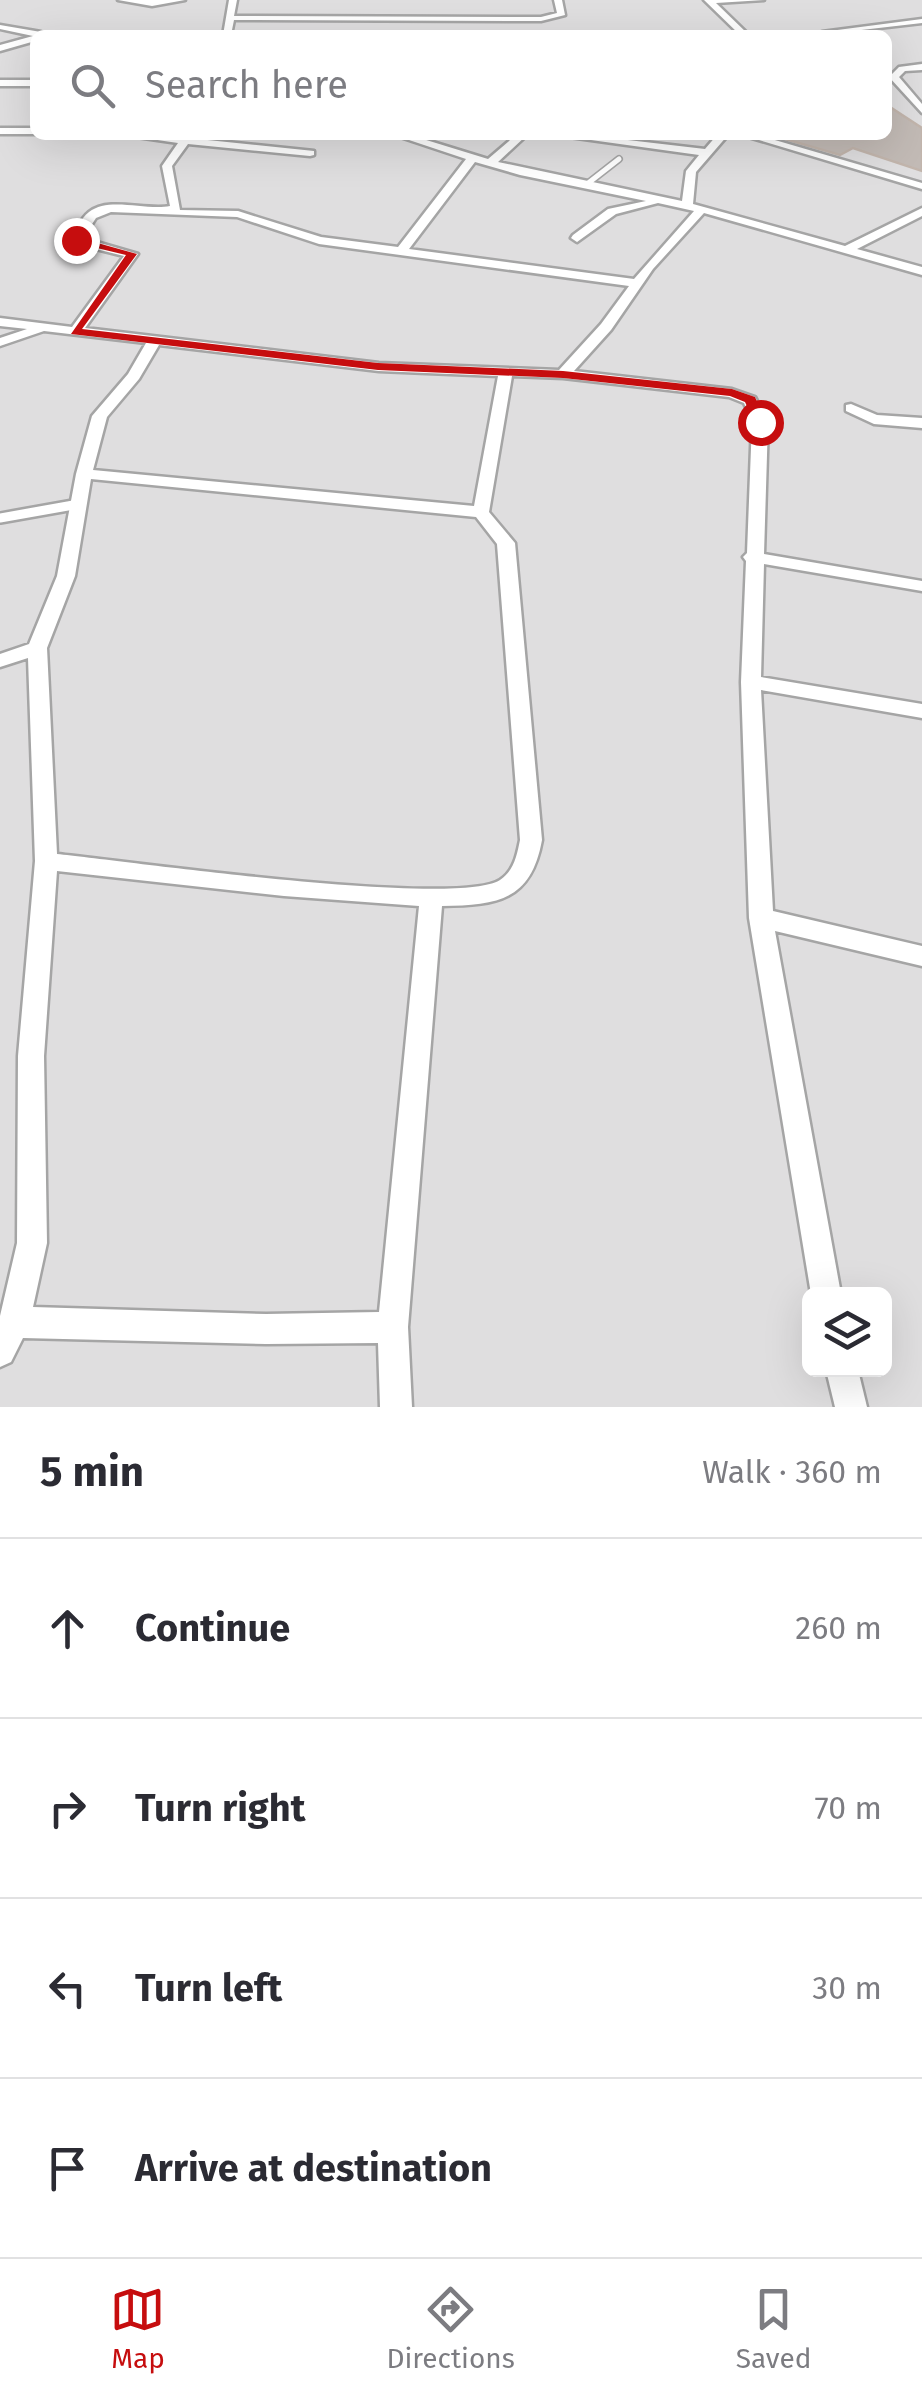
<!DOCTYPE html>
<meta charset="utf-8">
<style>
body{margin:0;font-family:"Fira Sans",sans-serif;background:#f2f2f3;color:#2b2b33}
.controls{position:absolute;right:30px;bottom:30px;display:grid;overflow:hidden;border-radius:15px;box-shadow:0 10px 40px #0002}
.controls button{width:90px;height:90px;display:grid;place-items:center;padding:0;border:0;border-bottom:2px solid #e1e1e2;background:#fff;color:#2b2b33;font:50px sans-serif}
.stop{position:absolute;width:30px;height:30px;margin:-22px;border:8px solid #c60d0e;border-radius:50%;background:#fff}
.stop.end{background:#c60d0e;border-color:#fff;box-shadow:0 2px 10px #0008}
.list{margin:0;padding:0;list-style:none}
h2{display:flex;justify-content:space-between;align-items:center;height:130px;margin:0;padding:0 40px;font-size:42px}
h2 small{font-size:32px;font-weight:400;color:#7c7c81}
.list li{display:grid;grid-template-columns:65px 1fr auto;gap:30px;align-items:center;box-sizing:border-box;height:180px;padding:0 40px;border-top:2px solid #e1e1e2}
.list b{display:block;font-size:38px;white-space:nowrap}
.list em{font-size:32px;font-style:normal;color:#7c7c81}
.icon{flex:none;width:55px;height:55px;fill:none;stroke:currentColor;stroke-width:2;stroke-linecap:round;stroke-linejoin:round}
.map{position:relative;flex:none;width:922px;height:1407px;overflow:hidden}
.search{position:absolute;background:#fff;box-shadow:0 10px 40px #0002;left:30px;right:30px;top:30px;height:110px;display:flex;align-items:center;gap:25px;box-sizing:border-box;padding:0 35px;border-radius:15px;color:#7c7c81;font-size:38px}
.sheet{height:850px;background:#fff}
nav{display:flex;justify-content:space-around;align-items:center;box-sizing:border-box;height:140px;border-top:2px solid #e1e1e2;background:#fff;font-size:28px;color:#7c7c81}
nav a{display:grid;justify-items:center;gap:5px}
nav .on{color:#c60d0e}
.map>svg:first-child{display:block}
.residential{fill:#dfdedf;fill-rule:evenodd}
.building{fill:#c2bab5;stroke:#c2b5ac;stroke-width:2.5}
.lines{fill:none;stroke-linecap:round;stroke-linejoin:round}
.lane-far1-casing{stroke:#a5a5a5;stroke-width:8}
.lane-casing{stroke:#a5a5a5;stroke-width:14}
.street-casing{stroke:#a5a5a5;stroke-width:5}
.lane-far1{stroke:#fff;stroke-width:5}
.lane{stroke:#fff;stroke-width:9}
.street{fill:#fff;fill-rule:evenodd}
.route{fill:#c60d0e}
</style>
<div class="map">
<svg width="922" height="1407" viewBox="0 0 922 1407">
<rect width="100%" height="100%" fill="#f1eee9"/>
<path class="residential" d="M0,0H922V1407H0ZM35,35H887V135H35ZM810,1294H884V1370H810Z"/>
<polygon class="building" points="887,105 922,128 922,171 853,148 840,155 785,139 785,135 887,135"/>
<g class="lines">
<defs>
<polyline id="lane-far1" points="587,184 619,159"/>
<polyline id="lane" points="0,518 79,504"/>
<g id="street">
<polygon points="118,0 185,0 152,6"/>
<polygon points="229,0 237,0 234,16 541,17 557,13 554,0 562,0 565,15 541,21 234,20 231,35 223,35"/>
<polygon points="704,0 764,0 716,3 749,35 740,35"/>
<polygon points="922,19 922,23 818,35 822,32"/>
<polygon points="0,25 41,32 45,35 35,35 35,41 0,51 0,45 33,36 0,29"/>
<polygon points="922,64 922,70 905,71 899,77 922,104 922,113 889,77 899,67"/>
<rect x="0" y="80" width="35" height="6"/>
<rect x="0" y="128" width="35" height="6"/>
<path d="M123,135H159L314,151V155L310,156L188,144L172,166L180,210L238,211L321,237L398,247L466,159L394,135H410L488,159L516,135H527L498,162L682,201L686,171L699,155L555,135H585L705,149L717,135H728L696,172L693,204L845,246L922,208V216L857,249L922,267V275L704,213L653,269L611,330L574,371L732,389L755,397L768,422L764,554L922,581V591L764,564L761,677L922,704V718L761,690L773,911L922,946V966L775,931L841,1294H811L749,918L741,682L746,561L743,557L747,553L752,422L744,403L729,397L563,378L512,376L489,512L515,543L542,840C531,901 497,905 442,906L408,1327L412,1407H380L378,1343L266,1344L23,1338L11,1362L0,1367V1316L17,1243L18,1056L35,861L28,658L0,667V654L29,644L57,576L76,474L92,416L128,374L146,343L44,331L0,346V338L27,329L0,326V318L72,327L124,256L72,243L70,240C76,231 80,219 89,212C109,196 146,211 170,206L162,166L178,143ZM475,162L520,175L646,201L608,209L573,235L571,238L577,242L616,214L658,203L694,211L634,279L409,249ZM111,212L237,217L319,244L629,286L601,324L559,370L379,363L85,328L138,254L83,238L96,218ZM159,345L379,371L498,376L474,506L93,470L107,417L139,379ZM91,479L476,517L497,544L520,840C517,855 514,871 500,880C455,908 127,861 57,854L47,648L75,576ZM57,871L284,896L419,906L379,1312L266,1314L33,1307L47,1243L44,1056Z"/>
<polygon points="742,135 758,135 922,183 922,189"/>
<polygon points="851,404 877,415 922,418 922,428 874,424 846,411 846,405"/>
<polygon points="826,1370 858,1370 867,1407 835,1407"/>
</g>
</defs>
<use href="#lane-far1" class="lane-far1-casing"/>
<use href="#lane" class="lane-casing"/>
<use href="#street" class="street-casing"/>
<use href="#lane-far1" class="lane-far1"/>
<use href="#lane" class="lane"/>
<use href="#street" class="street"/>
</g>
<polygon class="route" points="76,237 137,254 82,329 378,363 563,371 732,389 755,397 766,422 756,425 745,402 730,396 563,378 378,370 71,334 126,255 72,242"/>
</svg>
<div class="controls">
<button><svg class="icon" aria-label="layers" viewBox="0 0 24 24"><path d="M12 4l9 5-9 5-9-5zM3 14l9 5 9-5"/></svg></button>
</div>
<div class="stop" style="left:760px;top:422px"></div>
<div class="stop end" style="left:76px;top:240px"></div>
<div class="search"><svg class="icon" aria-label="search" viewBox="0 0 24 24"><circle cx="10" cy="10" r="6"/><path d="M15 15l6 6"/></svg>Search here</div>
</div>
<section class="sheet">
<h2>5 min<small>Walk · 360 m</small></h2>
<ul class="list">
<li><svg class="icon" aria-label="ahead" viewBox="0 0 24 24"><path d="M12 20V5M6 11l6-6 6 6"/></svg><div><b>Continue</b></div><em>260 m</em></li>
<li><svg class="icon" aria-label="right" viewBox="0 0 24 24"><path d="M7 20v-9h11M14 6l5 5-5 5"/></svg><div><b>Turn right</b></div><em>70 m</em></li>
<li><svg class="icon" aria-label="left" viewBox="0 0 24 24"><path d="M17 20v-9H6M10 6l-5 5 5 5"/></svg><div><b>Turn left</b></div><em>30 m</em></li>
<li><svg class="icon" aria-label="arrive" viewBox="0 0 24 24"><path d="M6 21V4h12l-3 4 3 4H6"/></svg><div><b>Arrive at destination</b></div></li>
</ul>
</section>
<nav>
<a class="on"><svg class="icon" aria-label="map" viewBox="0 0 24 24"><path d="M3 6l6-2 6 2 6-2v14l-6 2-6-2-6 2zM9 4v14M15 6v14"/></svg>Map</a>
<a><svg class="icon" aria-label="directions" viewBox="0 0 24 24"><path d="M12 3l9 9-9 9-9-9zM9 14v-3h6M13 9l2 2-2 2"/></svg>Directions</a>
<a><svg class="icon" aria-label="saved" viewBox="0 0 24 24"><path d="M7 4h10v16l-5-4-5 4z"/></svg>Saved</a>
</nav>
